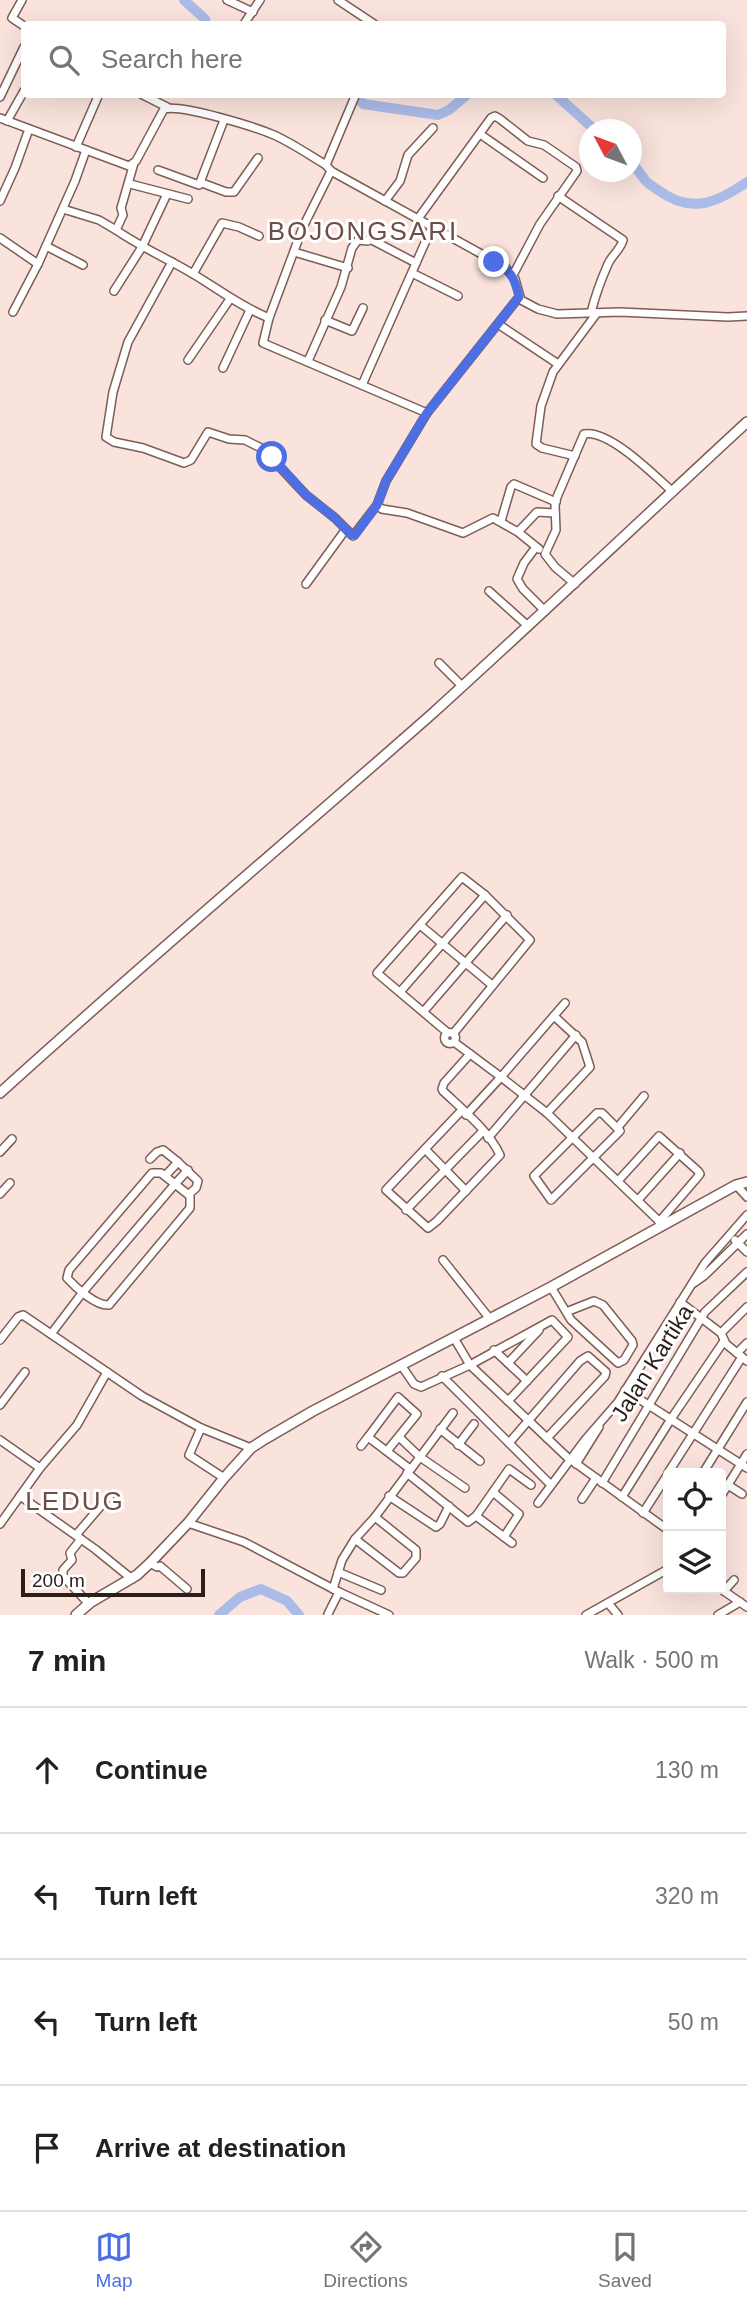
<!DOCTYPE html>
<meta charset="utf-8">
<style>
body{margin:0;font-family:Helvetica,sans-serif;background:#f6f6f6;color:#202124}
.controls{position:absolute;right:21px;bottom:21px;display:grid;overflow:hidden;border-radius:7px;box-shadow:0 7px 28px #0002}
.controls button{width:63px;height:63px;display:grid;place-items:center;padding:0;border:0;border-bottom:2px solid #e0e0e0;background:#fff;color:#202124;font:35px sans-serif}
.compass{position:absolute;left:579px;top:119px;width:63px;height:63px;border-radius:50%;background:#fff;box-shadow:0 7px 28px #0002;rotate:311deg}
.scale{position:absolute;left:21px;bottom:18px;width:184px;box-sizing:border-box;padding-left:7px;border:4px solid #2b1e1b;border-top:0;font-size:19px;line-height:24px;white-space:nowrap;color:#2b1e1b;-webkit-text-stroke:5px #fff;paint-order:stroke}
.stop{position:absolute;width:21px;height:21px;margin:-16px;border:5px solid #4e6fe3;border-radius:50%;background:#fff}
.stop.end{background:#4e6fe3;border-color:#fff;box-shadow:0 2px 7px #0008}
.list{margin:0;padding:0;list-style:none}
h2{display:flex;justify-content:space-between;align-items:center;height:91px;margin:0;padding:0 28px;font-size:30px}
h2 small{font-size:23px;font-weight:400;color:#757577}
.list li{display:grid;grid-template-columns:46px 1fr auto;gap:21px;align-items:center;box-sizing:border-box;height:126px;padding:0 28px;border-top:2px solid #e0e0e0}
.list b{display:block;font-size:26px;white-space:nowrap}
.list em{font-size:23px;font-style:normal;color:#757577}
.icon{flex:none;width:38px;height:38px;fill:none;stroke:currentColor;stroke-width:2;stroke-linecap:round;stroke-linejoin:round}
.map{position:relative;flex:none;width:747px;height:1615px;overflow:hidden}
.search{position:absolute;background:#fff;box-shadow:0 7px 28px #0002;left:21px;right:21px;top:21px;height:77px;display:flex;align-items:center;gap:18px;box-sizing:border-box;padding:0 24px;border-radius:7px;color:#757577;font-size:26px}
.sheet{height:595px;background:#fff}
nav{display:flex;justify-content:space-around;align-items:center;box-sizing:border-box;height:98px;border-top:2px solid #e0e0e0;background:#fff;font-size:19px;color:#757577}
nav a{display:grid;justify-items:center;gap:4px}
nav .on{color:#4e6fe3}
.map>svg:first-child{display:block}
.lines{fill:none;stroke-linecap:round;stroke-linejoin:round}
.river{stroke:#aabbe7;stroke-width:10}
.minor-casing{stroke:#7d5d55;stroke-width:10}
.tertiary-casing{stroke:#7d5d55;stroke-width:12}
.minor{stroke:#fff;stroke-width:7}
.tertiary{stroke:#fff;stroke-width:9}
.route{stroke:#4e6fe3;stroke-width:9}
.labels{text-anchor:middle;stroke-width:6;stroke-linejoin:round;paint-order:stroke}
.street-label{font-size:23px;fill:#2b1e1b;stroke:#fff}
.quarter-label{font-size:26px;letter-spacing:2px;fill:#6d4e46;stroke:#fff}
</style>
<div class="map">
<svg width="747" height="1615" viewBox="0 0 747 1615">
<rect width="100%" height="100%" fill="#fae3dd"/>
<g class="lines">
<g class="river">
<polyline points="184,0 205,19 206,24"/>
<polyline points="354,94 363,104 438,115 449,110 468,94"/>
<polyline points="555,94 595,130"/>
<path d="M632,163C637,168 640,174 645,180C648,184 654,187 658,190C691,214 715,204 747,182"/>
<polyline points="219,1615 240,1597 261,1589 287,1601 299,1615"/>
</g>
<defs>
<g id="minor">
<polyline points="22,0 12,18 24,26"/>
<polyline points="227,0 253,12"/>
<polyline points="338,0 374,24"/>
<polyline points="244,24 260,0"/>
<polyline points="141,94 167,107"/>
<polyline points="0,97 24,47"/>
<path d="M0,118L129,166L136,161L164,109C182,104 255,127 274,135C292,143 309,155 326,165L331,171L505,267L515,279L521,300L538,309L557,314L620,312L728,317L747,316"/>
<polyline points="7,121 24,91"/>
<polyline points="480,134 543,178"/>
<polyline points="76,147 99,94"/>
<path d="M134,163L121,208L123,215L116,230C139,246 164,257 188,271C216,287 239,306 269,318"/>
<polyline points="326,165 356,94"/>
<polyline points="158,170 199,185 224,120"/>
<polyline points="331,171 303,227 269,318 263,343 427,413"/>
<polyline points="202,183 226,192 234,192 258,158"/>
<polyline points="130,184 188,199"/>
<path d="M558,196L623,240C621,249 612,255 608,264C601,280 595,296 591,313"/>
<polyline points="0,201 15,168 29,129"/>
<polyline points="385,201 400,181 408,155 433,128"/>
<polyline points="63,209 99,220 116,230"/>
<polyline points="417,220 491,118 495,116 500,119 528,141 544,145 576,167 577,171 540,224 513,275"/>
<polyline points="0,238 38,264 75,181 86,150"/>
<polyline points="370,239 416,263"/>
<polyline points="46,246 83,265"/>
<polyline points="294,252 348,268"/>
<polyline points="172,262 128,342 113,392 106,437 114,442 143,448 184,463 191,460 208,432 229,439 245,440 263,449 306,495 335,518 353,536 377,505"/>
<polyline points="412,273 458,296"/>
<polyline points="193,274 222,223 239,227 259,236"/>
<polyline points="114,291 142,247 167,194"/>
<polyline points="519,297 427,413 386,481 377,505 382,509 407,513 463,533 493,518 518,532 537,512 555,513"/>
<polyline points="13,312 38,264"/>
<polyline points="325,320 352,331 363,308"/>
<polyline points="498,324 558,364"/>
<polyline points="188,360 230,299"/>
<polyline points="308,361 341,287 352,248 358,240 368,241"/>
<polyline points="223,368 250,310"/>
<polyline points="362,385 432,227"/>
<polyline points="575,456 542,448 536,444 541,406 553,372 597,313"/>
<polyline points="501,521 511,487 514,484 556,502"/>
<polyline points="518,532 539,549"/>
<polyline points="536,547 524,563 517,579 523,589 545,611"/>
<polyline points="306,584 346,529"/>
<path d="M575,584L555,567L545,554L556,530L555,505L557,497L584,434C609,429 655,476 673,492"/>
<polyline points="489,591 528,626"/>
<polyline points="439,663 462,686"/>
<polyline points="420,925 492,985"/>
<polyline points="400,992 485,895"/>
<polyline points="565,1003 501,1077 547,1113 662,1224"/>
<polyline points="424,1011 507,915"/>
<circle cx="450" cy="1038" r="5.5"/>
<polyline points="448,1033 377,973 462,877 485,895 530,940 453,1034"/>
<polyline points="454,1042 501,1077 466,1115"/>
<path d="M462,1110L386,1190L428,1228L437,1221L500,1155C489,1131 462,1109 443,1091L442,1089L444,1083L470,1054"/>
<polyline points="547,1113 590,1067 582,1042 554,1016"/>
<polygon points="597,1113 602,1113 620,1131 551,1200 534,1176"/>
<polyline points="618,1127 644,1096"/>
<polyline points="488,1138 576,1035"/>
<polyline points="425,1149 466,1191"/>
<polyline points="0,1152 12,1139"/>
<polyline points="150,1159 157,1152 163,1150 178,1162 165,1176"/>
<polyline points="178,1162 198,1181 196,1188 189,1194"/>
<polyline points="618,1181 659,1136 698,1171 700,1174 696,1179 659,1222"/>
<polyline points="736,1185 747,1197"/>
<polyline points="0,1194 10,1183"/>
<polyline points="638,1200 680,1153"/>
<polyline points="406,1210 482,1132"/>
<polyline points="735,1240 747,1252"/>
<polyline points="443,1260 490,1319"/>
<polyline points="694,1283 704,1276 747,1234"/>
<polyline points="551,1287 571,1320 618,1363 624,1360 633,1345 632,1341 603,1305 594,1301 566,1312"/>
<polyline points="680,1302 721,1333 726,1344 747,1361"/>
<polyline points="721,1333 747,1307"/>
<path d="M51,1334L83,1292L175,1184L190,1196V1208L109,1305C96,1306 76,1288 67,1278L69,1270L152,1173H161L175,1184L188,1170"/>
<polyline points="454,1338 470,1365 567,1457 668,1530"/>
<polyline points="0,1340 18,1317 23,1315 142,1396 201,1428 251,1448"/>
<polyline points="494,1350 527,1381"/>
<polyline points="737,1353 747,1343"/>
<polyline points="508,1363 539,1330"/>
<polyline points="401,1365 414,1384 421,1387 470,1365 552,1320 568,1337 508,1401"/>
<polyline points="442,1376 550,1484"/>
<polyline points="625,1390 747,1468"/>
<polyline points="0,1405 25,1372"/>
<polyline points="201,1428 189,1455 224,1478"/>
<polyline points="440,1429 480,1461"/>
<polyline points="399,1437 420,1457 465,1488"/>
<polyline points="0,1440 40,1468"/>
<polyline points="509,1443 580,1361 588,1356 606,1372 605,1376 547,1438"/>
<polyline points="458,1445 474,1424"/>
<polyline points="361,1446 368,1437"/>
<polyline points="387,1451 417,1414 398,1397 368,1437 410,1469"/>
<polyline points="576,1464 599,1427"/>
<polyline points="407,1473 468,1522 476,1516 509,1469 531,1485"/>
<polyline points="668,1473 742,1357"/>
<polyline points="703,1473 747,1402"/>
<polyline points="602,1483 705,1312 747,1272"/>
<polyline points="728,1485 742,1494"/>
<polyline points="493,1492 519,1514 504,1537"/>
<polyline points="20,1496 95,1549 132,1579"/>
<polyline points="389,1496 436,1527 440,1524 449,1506"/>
<polyline points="721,1496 747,1454"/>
<polyline points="622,1497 671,1419 724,1341"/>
<polyline points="582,1499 596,1478"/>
<polyline points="538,1503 585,1440 618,1402 705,1263 747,1215"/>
<polyline points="643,1513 668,1474"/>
<polyline points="476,1516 512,1543"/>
<polyline points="188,1523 244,1542 339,1592 389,1615"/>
<polyline points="0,1524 40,1468 77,1425 107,1372"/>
<polyline points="76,1535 111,1494"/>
<polyline points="81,1539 70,1553 72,1560 63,1570 63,1576 89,1604"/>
<polyline points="355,1539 399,1573 403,1573 416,1558 416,1550 375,1517"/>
<polyline points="150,1563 157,1567 160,1566 187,1589"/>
<polyline points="338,1572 381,1590"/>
<polyline points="333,1589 342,1560 355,1539 375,1517 453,1413"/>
<polyline points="721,1589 747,1607"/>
<polyline points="724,1591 734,1580"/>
<polyline points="608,1603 618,1615"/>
<polyline points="328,1614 339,1592"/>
<polyline points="586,1615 668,1569"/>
<polyline points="718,1615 740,1602"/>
</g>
<g id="tertiary">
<path d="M0,1093C142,964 289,840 433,713C539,617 642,519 747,422"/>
<polyline points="76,1615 91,1602 137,1575 150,1563 188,1523 224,1478 251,1448 265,1439 313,1411 551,1287 736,1185 747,1182"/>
</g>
</defs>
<use href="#minor" class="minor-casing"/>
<use href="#tertiary" class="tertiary-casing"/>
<use href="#minor" class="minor"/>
<use href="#tertiary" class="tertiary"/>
</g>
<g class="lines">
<path class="route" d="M272,457L306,495L335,518L351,535H355L377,505L386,481L427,413L519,297C515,279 511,270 494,262"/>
</g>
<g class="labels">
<g class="street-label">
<text transform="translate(652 1363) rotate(-58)" y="8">Jalan Kartika</text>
</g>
<g class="quarter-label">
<text x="363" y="240">BOJONGSARI</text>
<text x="75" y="1510">LEDUG</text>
</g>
</g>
</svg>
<div class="controls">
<button><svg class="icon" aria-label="locate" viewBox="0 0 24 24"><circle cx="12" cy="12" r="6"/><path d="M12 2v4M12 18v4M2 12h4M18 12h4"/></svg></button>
<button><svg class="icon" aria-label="layers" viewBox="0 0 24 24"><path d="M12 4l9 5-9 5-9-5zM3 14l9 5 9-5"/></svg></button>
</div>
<svg class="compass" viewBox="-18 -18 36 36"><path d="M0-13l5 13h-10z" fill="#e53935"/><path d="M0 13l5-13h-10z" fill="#757577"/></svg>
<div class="scale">200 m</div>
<div class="stop" style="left:272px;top:457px"></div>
<div class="stop end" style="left:494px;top:262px"></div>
<div class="search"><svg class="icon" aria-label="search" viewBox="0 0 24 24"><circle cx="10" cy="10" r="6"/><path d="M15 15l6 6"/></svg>Search here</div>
</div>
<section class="sheet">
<h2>7 min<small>Walk · 500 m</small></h2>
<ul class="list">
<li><svg class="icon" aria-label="ahead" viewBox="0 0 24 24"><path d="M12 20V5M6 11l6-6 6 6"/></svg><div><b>Continue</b></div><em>130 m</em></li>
<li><svg class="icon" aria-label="left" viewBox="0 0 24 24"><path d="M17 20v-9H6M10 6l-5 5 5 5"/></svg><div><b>Turn left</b></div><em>320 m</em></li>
<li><svg class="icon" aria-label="left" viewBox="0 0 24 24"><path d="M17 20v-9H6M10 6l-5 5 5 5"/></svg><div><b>Turn left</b></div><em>50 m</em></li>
<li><svg class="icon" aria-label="arrive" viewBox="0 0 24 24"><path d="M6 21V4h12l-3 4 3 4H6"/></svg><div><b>Arrive at destination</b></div></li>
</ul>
</section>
<nav>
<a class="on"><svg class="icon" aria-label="map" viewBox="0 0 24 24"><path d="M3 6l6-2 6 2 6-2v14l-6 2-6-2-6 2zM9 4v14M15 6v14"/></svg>Map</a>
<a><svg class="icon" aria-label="directions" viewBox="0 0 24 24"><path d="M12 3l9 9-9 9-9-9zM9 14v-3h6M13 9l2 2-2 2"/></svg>Directions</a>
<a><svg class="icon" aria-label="saved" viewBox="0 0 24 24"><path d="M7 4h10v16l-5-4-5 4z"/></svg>Saved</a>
</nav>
